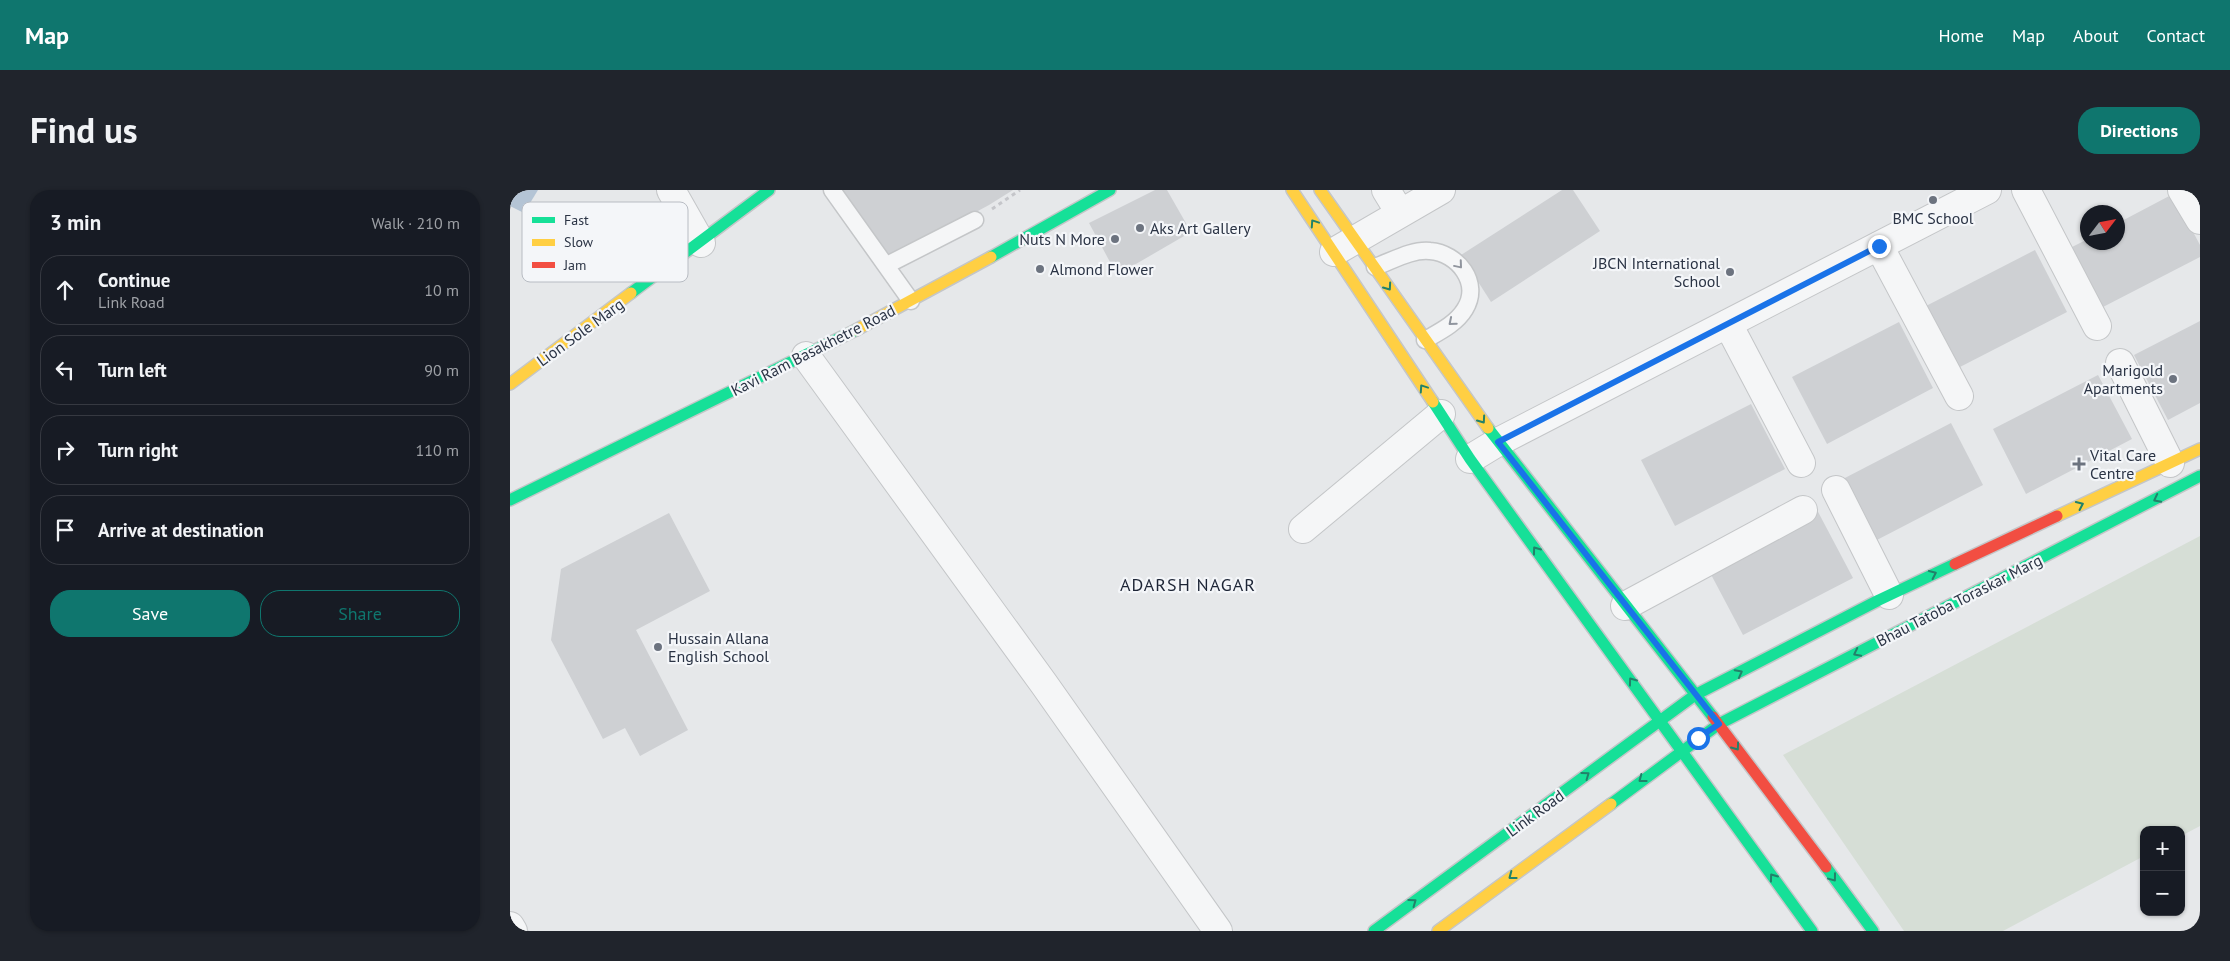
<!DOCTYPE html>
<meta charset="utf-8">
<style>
body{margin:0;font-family:"PT Sans",sans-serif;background:#20242c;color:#f1f3f6}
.controls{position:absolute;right:15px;bottom:15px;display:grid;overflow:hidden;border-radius:10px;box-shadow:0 1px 4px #0004}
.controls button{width:45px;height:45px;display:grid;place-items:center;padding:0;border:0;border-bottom:1px solid #363941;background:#171b24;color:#f1f3f6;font:25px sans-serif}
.compass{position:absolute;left:1570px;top:15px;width:45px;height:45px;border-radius:50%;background:#171b24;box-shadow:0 1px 4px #0004;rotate:58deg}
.stop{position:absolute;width:15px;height:15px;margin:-11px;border:4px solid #1a73e8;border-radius:50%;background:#fff}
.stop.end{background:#1a73e8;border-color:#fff;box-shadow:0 1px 5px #0008}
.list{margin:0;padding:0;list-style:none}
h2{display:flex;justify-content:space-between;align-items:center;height:65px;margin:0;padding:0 20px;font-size:21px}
h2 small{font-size:16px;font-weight:400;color:#9ea1a6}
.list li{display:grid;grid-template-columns:32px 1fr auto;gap:15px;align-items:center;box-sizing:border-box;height:70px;margin:0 10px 10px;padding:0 10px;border:1px solid #363941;border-radius:20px}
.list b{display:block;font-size:19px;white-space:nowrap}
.list p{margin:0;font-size:16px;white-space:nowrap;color:#9ea1a6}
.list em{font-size:16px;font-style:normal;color:#9ea1a6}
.actions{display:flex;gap:10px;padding:15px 20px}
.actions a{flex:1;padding:11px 0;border:1px solid #0f766e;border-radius:20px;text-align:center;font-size:18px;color:#0f766e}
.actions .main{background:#0f766e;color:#fff}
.icon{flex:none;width:28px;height:28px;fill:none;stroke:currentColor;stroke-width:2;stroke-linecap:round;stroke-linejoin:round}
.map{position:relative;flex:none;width:1690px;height:741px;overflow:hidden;border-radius:20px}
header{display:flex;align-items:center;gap:30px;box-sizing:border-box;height:70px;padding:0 25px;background:#0f766e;color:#fff}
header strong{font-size:24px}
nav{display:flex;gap:28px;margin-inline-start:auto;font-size:18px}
.intro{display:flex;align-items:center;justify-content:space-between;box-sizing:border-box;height:120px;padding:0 30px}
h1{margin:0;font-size:35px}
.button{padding:12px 22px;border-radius:20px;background:#0f766e;color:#fff;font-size:18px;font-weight:700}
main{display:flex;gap:30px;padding:0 30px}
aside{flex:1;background:#171b24;border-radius:20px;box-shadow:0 1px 4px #0004}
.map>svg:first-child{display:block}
.green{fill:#d6ded6}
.water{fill:#b4c4d5}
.building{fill:#ced0d3}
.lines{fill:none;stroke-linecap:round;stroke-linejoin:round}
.lane-casing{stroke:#c4c6c8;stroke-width:19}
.street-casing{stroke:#c4c6c8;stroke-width:30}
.fast-casing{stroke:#c4c6c8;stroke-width:14}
.slow-casing{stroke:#c4c6c8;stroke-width:14}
.jam-casing{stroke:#c4c6c8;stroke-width:14}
.path{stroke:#c5c6ca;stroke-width:3;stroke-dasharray:4 4;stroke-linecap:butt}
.lane{stroke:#f5f6f7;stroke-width:16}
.street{stroke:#f5f6f7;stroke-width:28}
.fast{stroke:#16e098;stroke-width:11}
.slow{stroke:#ffcf43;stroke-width:11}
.jam{stroke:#f24e42;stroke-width:11}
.oneway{stroke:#22816a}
.oneway2{stroke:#90959e}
.route{stroke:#1a73e8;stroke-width:6}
.poi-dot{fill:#6c737f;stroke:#f4f6f9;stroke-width:2}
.labels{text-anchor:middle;stroke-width:4.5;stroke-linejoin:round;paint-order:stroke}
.poi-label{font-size:16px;fill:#2b3445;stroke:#f4f6f9;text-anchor:start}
.street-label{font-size:16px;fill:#2b3445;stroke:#f4f6f9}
.neighbourhood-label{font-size:18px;letter-spacing:1px;fill:#1d2536;stroke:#f4f6f9}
.key{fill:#f4f6f9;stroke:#b8bcc3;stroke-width:1}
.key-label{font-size:14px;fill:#2b3445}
</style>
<header>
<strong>Map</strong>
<nav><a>Home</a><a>Map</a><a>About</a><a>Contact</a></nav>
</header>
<div class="intro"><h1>Find us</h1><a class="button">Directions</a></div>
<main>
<aside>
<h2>3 min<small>Walk · 210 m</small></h2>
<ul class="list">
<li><svg class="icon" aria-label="ahead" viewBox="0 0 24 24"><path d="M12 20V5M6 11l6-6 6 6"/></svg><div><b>Continue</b><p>Link Road</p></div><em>10 m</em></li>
<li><svg class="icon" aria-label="left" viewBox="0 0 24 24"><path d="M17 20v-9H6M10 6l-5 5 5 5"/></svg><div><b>Turn left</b></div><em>90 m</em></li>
<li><svg class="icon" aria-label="right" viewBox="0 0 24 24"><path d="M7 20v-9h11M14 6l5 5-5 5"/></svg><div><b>Turn right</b></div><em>110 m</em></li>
<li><svg class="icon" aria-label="arrive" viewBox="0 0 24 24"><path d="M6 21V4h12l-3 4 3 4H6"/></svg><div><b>Arrive at destination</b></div></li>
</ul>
<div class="actions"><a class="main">Save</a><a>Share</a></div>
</aside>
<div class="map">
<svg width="1690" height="741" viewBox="0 0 1690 741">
<rect width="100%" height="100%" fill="#e6e8ea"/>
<polygon class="green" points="1690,346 1690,636 1671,646 1671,640 1634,640 1634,666 1493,741 1394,741 1273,565"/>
<polygon class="water" points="0,0 28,0 14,23 0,16"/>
<g class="building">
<polygon points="327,0 503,0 479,15 377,70"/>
<polygon points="645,0 657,0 681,42 607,85 579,33"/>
<polygon points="1052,0 1063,0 1090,41 981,112 951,65"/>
<polygon points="1663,4 1690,55 1690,67 1593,117 1562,57 1578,49 1578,52 1608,52 1608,33"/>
<polygon points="1525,60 1557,122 1448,178 1416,116"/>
<polygon points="1690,131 1690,213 1658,230 1624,165"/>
<polygon points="1389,132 1423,198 1317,254 1282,187"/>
<polygon points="1588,185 1622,249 1516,304 1483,239"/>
<polygon points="1241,214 1275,279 1165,336 1131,270"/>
<polygon points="1441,233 1473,295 1363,352 1331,290"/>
<polygon points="1306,318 1343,388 1233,445 1196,375"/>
<polygon points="159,323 200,401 126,440 178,540 130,566 115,538 93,549 41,450 51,379"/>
</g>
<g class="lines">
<defs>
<g id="lane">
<polyline points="322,0 401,111"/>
<polyline points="377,75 465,30"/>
<path d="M865,77C882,71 902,59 920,61C948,63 971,93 955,119C946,134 929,142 915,150"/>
</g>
<g id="street">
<polyline points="161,0 191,53"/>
<polyline points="876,0 890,23"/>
<polyline points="1516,0 1587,136"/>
<polyline points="1672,0 1690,30"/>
<polyline points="1369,56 1449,206"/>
<polyline points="824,62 931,0"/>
<polyline points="1218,134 1291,273"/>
<polyline points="296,166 534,494 708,741"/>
<polyline points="1610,173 1660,273"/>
<polyline points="960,269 988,252 1477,0"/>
<polyline points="1326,300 1379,405"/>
<polyline points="793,339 931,224"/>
<polyline points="1115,416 1293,320"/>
<polyline points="0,736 3,741"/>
</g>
<g id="fast">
<polyline points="481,67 600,0"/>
<polyline points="121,103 259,0"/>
<polyline points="923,212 960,269 1302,741"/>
<polyline points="978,238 1203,527"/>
<polyline points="0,310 346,140"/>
<polyline points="1101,614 1209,534 1690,286"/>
<polyline points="1316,677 1363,741"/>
<polyline points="864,741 1185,505 1369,410 1445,374"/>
</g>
<g id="slow">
<polyline points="782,0 923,212"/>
<polyline points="810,0 978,238"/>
<polyline points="346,140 481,67"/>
<polyline points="0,194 121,103"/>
<polyline points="1547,326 1690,259"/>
<polyline points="928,741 1101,614"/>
</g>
<g id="jam">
<polyline points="1445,374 1547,326"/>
<polyline points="1203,527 1316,677"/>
</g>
</defs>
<use href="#lane" class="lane-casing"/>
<use href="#street" class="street-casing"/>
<use href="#fast" class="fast-casing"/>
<use href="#slow" class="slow-casing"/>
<use href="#jam" class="jam-casing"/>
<polyline class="path" points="482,19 510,0"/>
<use href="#lane" class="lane"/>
<use href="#street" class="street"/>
<use href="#fast" class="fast"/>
<use href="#slow" class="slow"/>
<use href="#jam" class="jam"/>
</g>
<defs><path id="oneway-chevron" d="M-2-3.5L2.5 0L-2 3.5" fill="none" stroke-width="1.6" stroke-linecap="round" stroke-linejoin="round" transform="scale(1.25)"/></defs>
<g class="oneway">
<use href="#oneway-chevron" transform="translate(804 33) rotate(-124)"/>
<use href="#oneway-chevron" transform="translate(878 97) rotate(55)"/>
<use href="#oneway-chevron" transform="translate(913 198) rotate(-124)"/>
<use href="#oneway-chevron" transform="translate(972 230) rotate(55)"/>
<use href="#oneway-chevron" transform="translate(1647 309) rotate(153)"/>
<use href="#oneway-chevron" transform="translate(1570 315) rotate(-25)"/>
<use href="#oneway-chevron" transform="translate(1026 360) rotate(-126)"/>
<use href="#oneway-chevron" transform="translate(1423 384) rotate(-25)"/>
<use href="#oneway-chevron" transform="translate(1347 463) rotate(153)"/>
<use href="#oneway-chevron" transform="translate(1229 483) rotate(-28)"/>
<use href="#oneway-chevron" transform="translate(1122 491) rotate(-126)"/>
<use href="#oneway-chevron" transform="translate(1226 557) rotate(54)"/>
<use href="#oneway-chevron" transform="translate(1076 585) rotate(-36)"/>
<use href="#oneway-chevron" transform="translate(1132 589) rotate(143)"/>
<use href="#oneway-chevron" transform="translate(1002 686) rotate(143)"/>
<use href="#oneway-chevron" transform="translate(1263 687) rotate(-126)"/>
<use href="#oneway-chevron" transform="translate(1323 688) rotate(53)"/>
<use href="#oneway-chevron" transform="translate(903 712) rotate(-36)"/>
</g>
<g class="oneway2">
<use href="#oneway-chevron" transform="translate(949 75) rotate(50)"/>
<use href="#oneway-chevron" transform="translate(942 132) rotate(140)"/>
</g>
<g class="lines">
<polyline class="route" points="1188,548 1209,534 988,252 1369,56"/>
</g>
<g class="poi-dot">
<circle cx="1423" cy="10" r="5"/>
<circle cx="630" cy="38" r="5"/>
<circle cx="605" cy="49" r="5"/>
<circle cx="530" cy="79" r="5"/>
<circle cx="1220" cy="82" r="5"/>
<circle cx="1663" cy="189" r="5"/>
<path d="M1566.5 266.5h5v5h5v5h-5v5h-5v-5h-5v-5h5z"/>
<circle cx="148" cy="457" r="5"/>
</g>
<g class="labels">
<g class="poi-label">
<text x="1423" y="34" text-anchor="middle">BMC School</text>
<text x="640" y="44">Aks Art Gallery</text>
<text x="595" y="55" text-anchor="end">Nuts N More</text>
<text x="1210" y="79" text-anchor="end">JBCN International<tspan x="1210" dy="18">School</tspan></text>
<text x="540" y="85">Almond Flower</text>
<text x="1653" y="186" text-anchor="end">Marigold<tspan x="1653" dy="18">Apartments</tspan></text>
<text x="1580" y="271">Vital Care<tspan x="1580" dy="18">Centre</tspan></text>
<text x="158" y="454">Hussain Allana<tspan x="158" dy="18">English School</tspan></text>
</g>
<g class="street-label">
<text transform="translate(70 142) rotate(-36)" y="6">Lion Sole Marg</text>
<text transform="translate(303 160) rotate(-27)" y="6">Kavi Ram Basakhetre Road</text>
<text transform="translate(1449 410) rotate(-27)" y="6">Bhau Tatoba Toraskar Marg</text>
<text transform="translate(1025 623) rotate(-36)" y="6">Link Road</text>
</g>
<g class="neighbourhood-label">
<text x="678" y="401">ADARSH NAGAR</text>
</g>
</g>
<rect x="12" y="12" width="166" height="80" rx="8" class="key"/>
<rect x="22" y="27" width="23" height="6" fill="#16e098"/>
<rect x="22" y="49" width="23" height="7" fill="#ffcf43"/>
<rect x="22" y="72" width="23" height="6" fill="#f24e42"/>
<g class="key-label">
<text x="54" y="35">Fast</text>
<text x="54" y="57">Slow</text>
<text x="54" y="80">Jam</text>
</g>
</svg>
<div class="controls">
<button>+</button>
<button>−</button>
</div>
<svg class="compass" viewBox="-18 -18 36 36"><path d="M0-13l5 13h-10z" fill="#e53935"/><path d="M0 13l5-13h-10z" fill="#9ea1a6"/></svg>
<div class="stop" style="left:1188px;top:548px"></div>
<div class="stop end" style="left:1369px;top:56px"></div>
</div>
</main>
